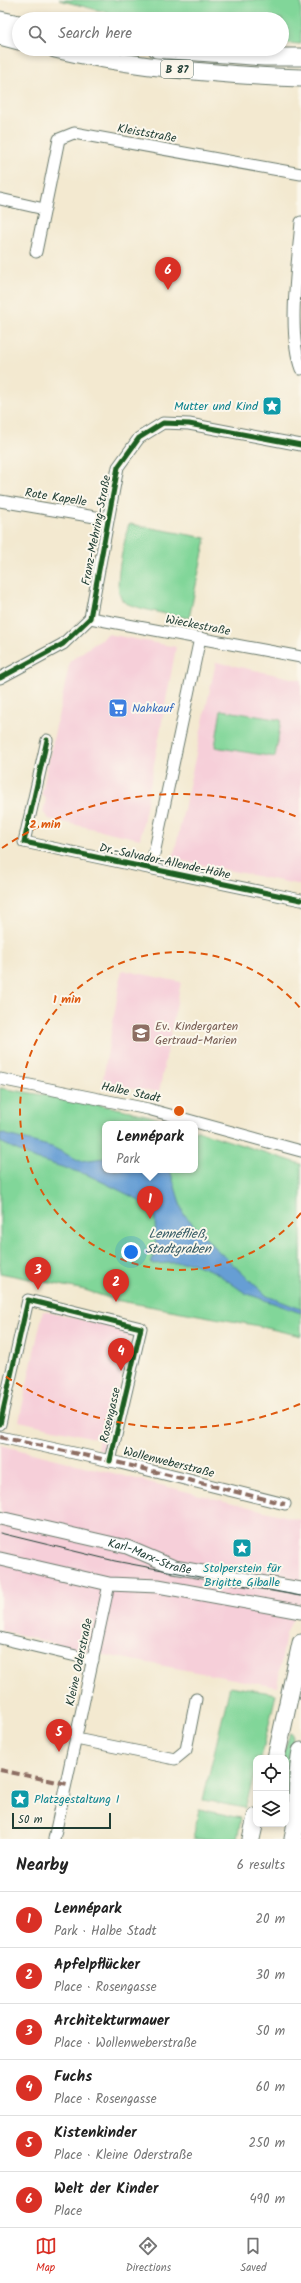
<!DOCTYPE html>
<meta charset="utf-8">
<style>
body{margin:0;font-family:Kalam,sans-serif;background:#f6f6f6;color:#222}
.controls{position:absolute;right:12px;bottom:12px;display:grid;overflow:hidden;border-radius:8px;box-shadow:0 2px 6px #0003}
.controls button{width:36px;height:36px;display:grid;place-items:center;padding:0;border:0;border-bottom:1px solid #e0e0e0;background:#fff;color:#222;font:20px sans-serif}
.scale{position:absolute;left:12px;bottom:10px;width:99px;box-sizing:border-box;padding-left:4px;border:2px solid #1f3d34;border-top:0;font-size:11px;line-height:14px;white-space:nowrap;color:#1f3d34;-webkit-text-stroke:3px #fbf7ec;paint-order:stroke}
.you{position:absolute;left:131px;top:1252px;width:14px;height:14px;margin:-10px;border:3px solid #fff;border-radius:50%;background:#1a73e8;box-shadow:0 0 0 6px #1a73e833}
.badge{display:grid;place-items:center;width:26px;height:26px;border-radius:50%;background:#d93025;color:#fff;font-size:13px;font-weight:700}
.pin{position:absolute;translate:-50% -33px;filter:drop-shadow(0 1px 2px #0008)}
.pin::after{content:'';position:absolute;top:21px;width:14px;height:12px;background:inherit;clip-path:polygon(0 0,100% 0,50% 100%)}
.popup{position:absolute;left:102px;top:1121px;width:96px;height:52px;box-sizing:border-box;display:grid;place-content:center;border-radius:8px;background:#fff;filter:drop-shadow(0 1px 3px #0005);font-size:13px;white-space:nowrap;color:#767676}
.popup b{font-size:15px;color:#222}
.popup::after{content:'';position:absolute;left:50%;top:100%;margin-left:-8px;border:8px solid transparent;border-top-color:#fff}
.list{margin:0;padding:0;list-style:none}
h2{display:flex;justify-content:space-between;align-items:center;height:52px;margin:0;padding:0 16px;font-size:17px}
h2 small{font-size:13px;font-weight:400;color:#767676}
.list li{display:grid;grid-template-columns:26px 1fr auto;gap:12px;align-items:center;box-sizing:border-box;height:56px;padding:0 16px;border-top:1px solid #e0e0e0}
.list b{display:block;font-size:15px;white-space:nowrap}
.list p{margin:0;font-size:13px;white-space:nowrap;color:#767676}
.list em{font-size:13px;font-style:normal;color:#767676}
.icon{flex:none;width:22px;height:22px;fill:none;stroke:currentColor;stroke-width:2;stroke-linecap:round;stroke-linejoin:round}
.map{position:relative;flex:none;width:301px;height:1839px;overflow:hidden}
.search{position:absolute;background:#fff;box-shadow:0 2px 6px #0003;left:12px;right:12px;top:12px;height:44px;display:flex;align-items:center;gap:10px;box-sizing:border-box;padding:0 14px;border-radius:22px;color:#767676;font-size:15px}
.sheet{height:388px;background:#fff}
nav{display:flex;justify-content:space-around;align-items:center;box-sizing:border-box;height:56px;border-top:1px solid #e0e0e0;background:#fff;font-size:11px;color:#767676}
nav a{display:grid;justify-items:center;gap:2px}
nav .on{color:#d93025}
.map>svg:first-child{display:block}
.built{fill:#f6cfd9}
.green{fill:#81d699;stroke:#508a66}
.water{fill:#669ed4;stroke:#426e84}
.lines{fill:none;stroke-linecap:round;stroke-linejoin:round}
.minor-casing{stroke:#69796b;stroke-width:13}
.tertiary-casing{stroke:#69796b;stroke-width:15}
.primary-casing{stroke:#69796b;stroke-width:19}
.minor{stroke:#fff;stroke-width:11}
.tertiary{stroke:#fff;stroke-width:13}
.primary{stroke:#fff;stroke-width:17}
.tram{stroke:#1f3d34;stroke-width:1}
.quiet{stroke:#8d6e63;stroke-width:4;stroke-dasharray:8 4;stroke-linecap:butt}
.cycleway-casing{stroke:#fbf7ec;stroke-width:8}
.cycleway{stroke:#1b5e20;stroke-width:5}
.ring{fill:none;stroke:#de580e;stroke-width:2;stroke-dasharray:7 5}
.labels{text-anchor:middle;stroke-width:4;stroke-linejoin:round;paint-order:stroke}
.shield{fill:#fbf7ec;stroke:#61756b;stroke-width:1}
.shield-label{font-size:11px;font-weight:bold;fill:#1f3d34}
.street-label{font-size:12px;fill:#1f3d34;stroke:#fbf7ec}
.culture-label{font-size:12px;fill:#0d838f;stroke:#fbf7ec;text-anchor:end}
.shop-label{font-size:12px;fill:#366cbe;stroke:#fbf7ec;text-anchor:start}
.education-label{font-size:12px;fill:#785e54;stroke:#fbf7ec;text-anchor:start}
.water-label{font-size:13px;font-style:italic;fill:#345a64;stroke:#fbf7ec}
.centre{fill:#de580e;stroke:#fbf7ec;stroke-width:2}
.ring-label{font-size:12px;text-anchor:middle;font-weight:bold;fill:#de580e;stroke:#fbf7ec;stroke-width:4;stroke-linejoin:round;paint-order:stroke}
</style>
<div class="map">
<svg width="301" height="1839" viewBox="0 0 301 1839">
<rect width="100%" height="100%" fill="#fbf7ec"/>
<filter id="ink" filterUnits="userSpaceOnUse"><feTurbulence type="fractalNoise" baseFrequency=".025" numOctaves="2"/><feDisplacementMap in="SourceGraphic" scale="8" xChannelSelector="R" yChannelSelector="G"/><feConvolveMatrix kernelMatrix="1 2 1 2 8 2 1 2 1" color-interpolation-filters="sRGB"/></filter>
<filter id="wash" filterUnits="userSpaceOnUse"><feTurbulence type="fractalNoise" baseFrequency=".012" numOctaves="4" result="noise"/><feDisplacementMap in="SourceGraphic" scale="16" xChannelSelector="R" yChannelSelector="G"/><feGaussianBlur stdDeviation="0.9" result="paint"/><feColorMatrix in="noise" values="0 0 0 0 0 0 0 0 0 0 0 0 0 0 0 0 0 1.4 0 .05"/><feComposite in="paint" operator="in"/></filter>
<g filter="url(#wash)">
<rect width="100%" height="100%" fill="#f3e9d0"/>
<g class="built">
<polygon points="108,634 176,647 140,839 49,819 43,812 46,798 41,796 70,661"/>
<polygon points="216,662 301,680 301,885 173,859"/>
<polygon points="122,970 181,982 159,1092 102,1084"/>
<polygon points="43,1311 132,1331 106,1451 97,1449 99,1439 19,1421"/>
<polygon points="0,1445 301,1520 301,1600 286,1634 277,1687 84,1651 0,1630"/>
</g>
<g class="green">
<polygon points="59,0 301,0 301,44 282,43 282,19 132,19"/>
<path d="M130,524L206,538L189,618C177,616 130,608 123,601C111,588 125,543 128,526Z"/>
<polygon points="221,710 281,720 275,757 215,747"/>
<path d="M0,1088C59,1098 119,1105 176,1124H105V1170H195V1130L301,1164V1336L254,1325L115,1300L85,1290L0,1273Z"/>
<polygon points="230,1686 276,1694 261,1758 256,1758 256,1769 245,1808 203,1800"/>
<polygon points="290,1733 293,1734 289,1787 291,1824 286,1822 286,1758 282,1758"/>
<polygon points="199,1809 241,1818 237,1839 193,1839"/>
</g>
<polygon class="water" points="0,1133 52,1147 80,1161 105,1158 105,1170 170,1170 183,1213 214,1247 267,1296 301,1309 301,1313 245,1293 215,1272 189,1262 151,1264 156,1248 155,1218 137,1199 88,1175 36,1159 0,1142"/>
</g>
<g filter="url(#ink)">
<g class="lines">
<defs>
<g id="minor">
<polyline points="0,199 44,209"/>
<path d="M301,222C298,262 287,332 301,369"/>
<polyline points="36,252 59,139 74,133 301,174"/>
<polyline points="0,501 107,519"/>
<polyline points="90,618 301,657"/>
<polyline points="0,678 63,644 90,618 118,467 139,438 163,423 189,424 301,445"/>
<polyline points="47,740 24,842 301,900"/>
<polyline points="151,868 200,638"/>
<polyline points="0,1079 148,1109 301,1151"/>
<polyline points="0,1424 28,1300 141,1328 110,1461"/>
<polyline points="0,1437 120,1463 285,1504"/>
<polyline points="0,1638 93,1660"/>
<polyline points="76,1739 175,1759 186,1750 196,1699"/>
<polyline points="54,1839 109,1584"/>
</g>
<g id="tertiary">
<path id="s1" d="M0,1518L127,1547L174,1567L301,1589"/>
<polyline points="0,1559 109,1584 158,1586 301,1612"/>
</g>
<g id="primary">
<polyline points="0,20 19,24"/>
<polyline points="0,36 19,41"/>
<path d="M55,49C135,68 219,75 301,78"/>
<polyline points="157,49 264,57 301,57"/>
<polyline points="276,1758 301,1643"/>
<polyline points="251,1839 256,1817"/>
<path d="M293,1839C300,1810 295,1780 301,1751"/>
</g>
</defs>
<use href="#minor" class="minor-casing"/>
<use href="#tertiary" class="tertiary-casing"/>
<use href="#primary" class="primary-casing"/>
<use href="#minor" class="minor"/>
<use href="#tertiary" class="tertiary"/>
<use href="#primary" class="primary"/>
<polyline class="tram" points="0,1533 115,1561 301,1596"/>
<g class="quiet">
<polyline points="0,1437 120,1463 285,1504"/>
<polyline points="0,1770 67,1784"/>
</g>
<defs>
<g id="cycleway">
<polyline points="0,678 63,644 90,618 118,467 139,438 163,423 189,424 301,445"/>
<polyline points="47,740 24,842 301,900"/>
<polyline points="0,1424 28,1300 141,1328 110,1461"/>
</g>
</defs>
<use href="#cycleway" class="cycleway-casing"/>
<use href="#cycleway" class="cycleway"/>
</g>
</g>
<g class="ring">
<path d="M301 1213A159 159 0 1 1 301 1009"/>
<path d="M300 1404A317 317 0 0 1 2 1374M2 848A317 317 0 0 1 300 818"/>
</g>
<defs>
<symbol id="sight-square" viewBox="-11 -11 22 22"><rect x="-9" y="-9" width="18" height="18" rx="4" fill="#0f9aa8" stroke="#fbf7ec"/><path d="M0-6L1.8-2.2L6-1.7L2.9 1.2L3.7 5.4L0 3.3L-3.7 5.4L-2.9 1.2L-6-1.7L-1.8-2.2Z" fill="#fff"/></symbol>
<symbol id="supermarket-square" viewBox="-11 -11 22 22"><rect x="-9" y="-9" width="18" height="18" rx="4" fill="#3f7fe0" stroke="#fbf7ec"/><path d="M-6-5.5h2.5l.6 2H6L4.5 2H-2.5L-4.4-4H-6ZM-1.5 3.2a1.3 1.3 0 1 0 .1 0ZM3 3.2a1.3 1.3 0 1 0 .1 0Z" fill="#fff"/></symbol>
<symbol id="school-square" viewBox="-11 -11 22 22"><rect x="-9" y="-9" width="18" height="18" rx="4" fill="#8d6e63" stroke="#fbf7ec"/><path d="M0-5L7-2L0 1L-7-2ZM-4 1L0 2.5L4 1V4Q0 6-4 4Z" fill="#fff"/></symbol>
</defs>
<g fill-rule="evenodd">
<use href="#sight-square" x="261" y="395" width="22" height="22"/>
<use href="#supermarket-square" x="107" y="697" width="22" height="22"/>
<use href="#school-square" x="130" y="1022" width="22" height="22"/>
<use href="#sight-square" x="231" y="1537" width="22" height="22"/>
<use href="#sight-square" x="9" y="1788" width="22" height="22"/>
</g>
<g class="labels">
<rect class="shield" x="161" y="60" width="32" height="18" rx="3"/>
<g class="shield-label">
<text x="177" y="73">B 87</text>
</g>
<g class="street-label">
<text transform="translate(147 133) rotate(10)" y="4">Kleiststraße</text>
<text transform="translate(56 497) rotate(9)" y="4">Rote Kapelle</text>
<text transform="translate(96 530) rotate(-79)" y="4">Franz-Mehring-Straße</text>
<text transform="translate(198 625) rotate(11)" y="4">Wieckestraße</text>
<text transform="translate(165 861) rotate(12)" y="4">Dr.-Salvador-Allende-Höhe</text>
<text transform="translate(131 1092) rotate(12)" y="4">Halbe Stadt</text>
<text transform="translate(110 1415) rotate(-77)" y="4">Rosengasse</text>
<text transform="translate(169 1462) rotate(14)" y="4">Wollenweberstraße</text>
<text dy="4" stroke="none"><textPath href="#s1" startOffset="155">Karl-Marx-Straße</textPath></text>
<text transform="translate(79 1662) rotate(-78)" y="4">Kleine Oderstraße</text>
</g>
<g class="culture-label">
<text x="258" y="410">Mutter und Kind</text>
<text x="242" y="1572" text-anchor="middle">Stolperstein für<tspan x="242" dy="14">Brigitte Giballe</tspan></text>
<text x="34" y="1803" text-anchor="start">Platzgestaltung I</text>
</g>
<g class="shop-label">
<text x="132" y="712">Nahkauf</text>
</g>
<g class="education-label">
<text x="155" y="1030">Ev. Kindergarten<tspan x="155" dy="14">Gertraud-Marien</tspan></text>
</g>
<g class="water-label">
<text x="178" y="1238">Lennéfließ,<tspan x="178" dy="15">Stadtgraben</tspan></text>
</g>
</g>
<circle cx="179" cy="1111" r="6" class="centre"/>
<g class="ring-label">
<text x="45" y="828">2 min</text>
<text x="67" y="1003">1 min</text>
</g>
</svg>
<div class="controls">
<button><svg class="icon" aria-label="locate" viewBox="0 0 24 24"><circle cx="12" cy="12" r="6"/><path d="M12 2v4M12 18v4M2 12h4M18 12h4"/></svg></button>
<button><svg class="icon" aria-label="layers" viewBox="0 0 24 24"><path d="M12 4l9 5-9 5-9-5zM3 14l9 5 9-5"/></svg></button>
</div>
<div class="scale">50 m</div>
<div class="you"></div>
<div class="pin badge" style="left:150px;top:1219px">1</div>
<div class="popup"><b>Lennépark</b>Park</div>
<div class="pin badge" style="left:116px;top:1302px">2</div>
<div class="pin badge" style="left:38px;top:1290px">3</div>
<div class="pin badge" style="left:121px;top:1371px">4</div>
<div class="pin badge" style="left:59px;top:1752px">5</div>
<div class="pin badge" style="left:168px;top:290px">6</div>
<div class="search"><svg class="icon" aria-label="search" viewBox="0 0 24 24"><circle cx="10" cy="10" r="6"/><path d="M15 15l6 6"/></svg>Search here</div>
</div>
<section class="sheet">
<h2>Nearby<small>6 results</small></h2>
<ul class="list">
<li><span class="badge">1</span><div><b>Lennépark</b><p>Park · Halbe Stadt</p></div><em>20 m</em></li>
<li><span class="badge">2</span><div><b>Apfelpflücker</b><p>Place · Rosengasse</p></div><em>30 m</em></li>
<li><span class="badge">3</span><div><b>Architekturmauer</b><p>Place · Wollenweberstraße</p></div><em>50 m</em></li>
<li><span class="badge">4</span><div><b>Fuchs</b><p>Place · Rosengasse</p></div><em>60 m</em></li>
<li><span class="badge">5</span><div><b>Kistenkinder</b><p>Place · Kleine Oderstraße</p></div><em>250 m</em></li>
<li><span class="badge">6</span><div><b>Welt der Kinder</b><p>Place</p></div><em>490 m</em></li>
</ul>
</section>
<nav>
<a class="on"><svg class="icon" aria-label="map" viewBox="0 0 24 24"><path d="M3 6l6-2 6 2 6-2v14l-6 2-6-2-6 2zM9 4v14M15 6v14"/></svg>Map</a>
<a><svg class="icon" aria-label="directions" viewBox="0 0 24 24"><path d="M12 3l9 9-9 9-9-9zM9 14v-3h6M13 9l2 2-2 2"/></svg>Directions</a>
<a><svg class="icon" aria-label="saved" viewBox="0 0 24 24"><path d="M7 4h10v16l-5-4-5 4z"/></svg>Saved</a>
</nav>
